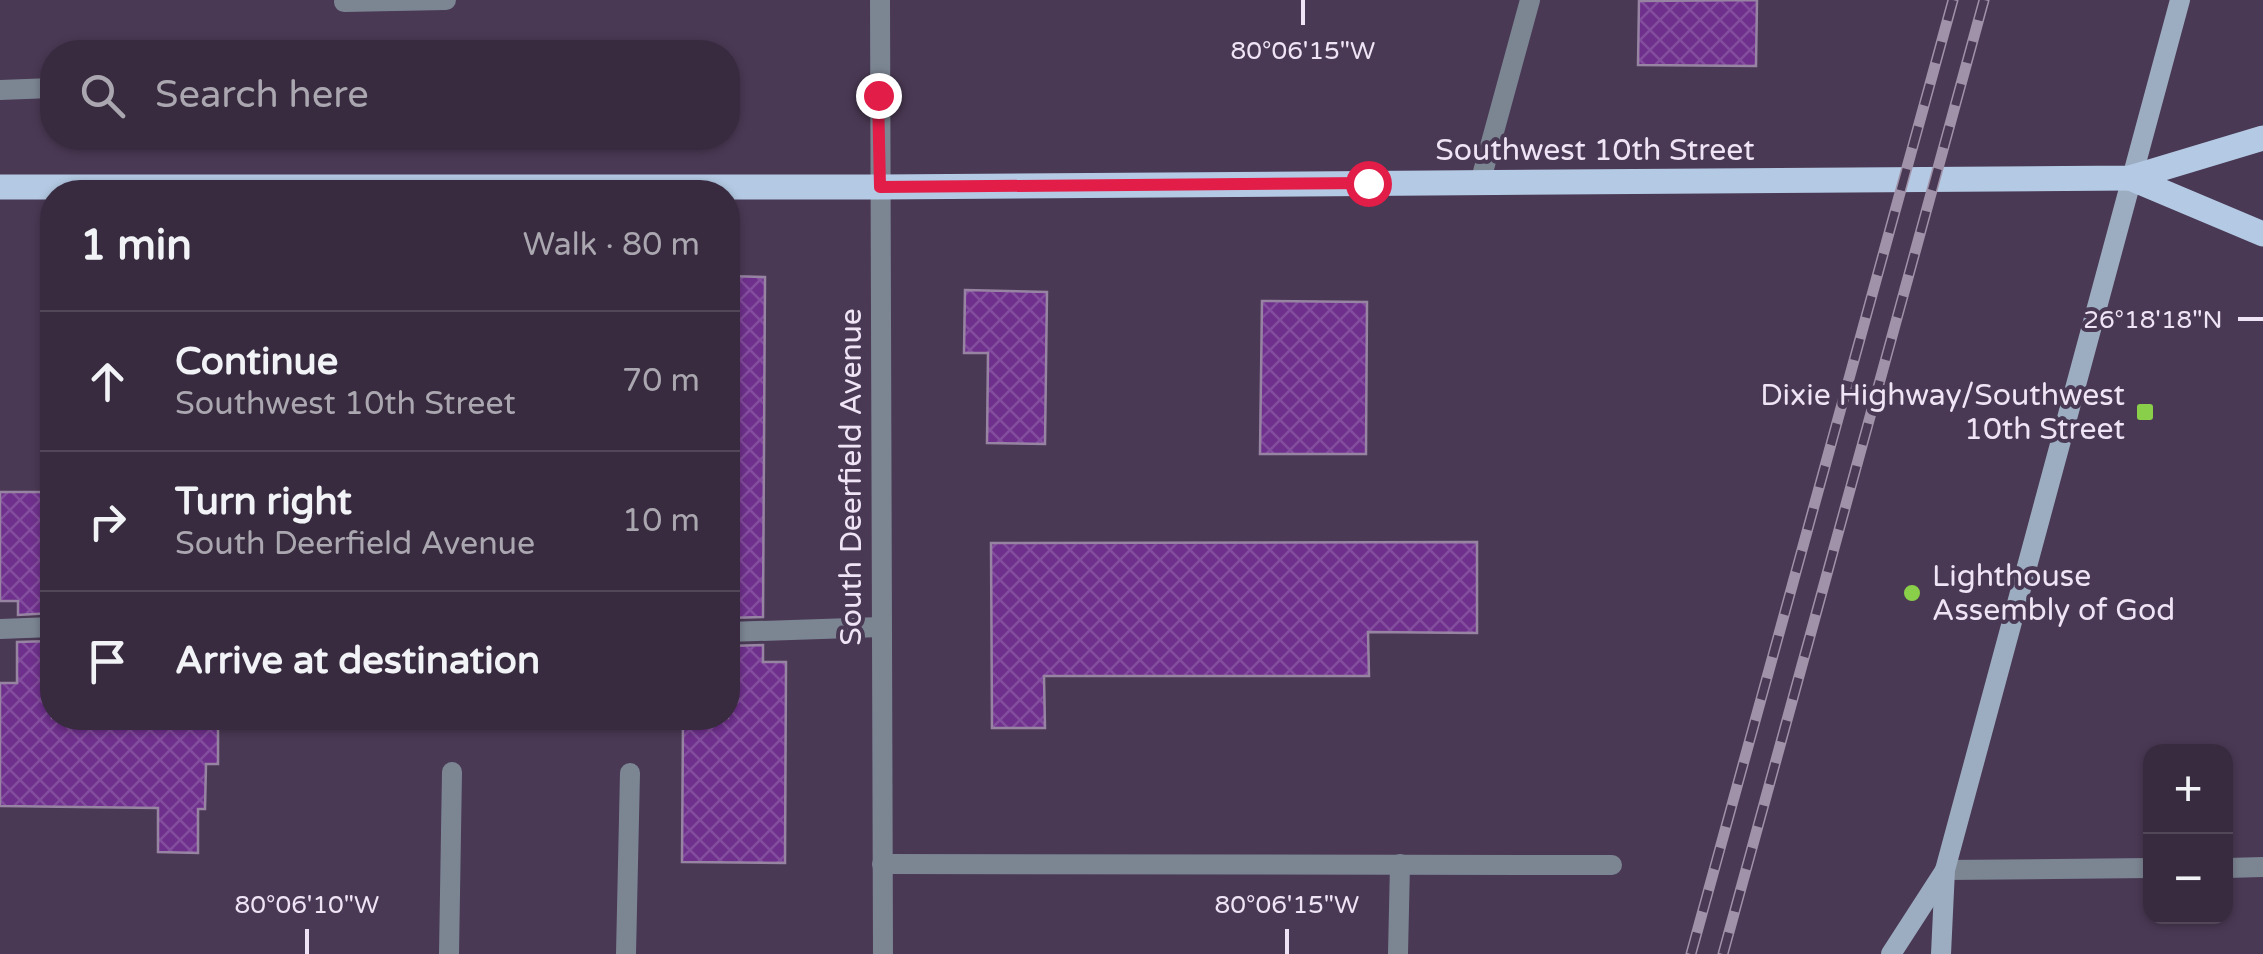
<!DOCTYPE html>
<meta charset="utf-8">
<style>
body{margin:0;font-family:"Varela Round",sans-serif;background:#3f3346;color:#f1f3f6}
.controls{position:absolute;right:30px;bottom:30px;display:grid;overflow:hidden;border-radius:20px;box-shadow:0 2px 8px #0004}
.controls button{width:90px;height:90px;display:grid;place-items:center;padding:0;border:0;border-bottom:2px solid #524759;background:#382b3f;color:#f1f3f6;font:50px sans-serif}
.stop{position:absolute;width:30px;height:30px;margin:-22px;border:8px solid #e11d48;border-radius:50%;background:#fff}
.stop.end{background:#e11d48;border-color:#fff;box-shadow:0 2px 10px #0008}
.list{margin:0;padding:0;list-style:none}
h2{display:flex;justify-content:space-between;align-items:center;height:130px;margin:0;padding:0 40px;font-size:42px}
h2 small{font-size:32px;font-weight:400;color:#aba7b0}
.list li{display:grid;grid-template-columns:65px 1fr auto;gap:30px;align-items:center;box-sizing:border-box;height:140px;padding:0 40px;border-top:2px solid #524759}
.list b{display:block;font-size:38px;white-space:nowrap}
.list p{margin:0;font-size:32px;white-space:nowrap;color:#aba7b0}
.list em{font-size:32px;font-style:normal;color:#aba7b0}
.icon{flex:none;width:55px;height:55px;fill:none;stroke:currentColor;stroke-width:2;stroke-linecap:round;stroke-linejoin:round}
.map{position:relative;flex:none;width:2263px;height:954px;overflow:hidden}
.search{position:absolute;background:#382b3f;box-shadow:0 2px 8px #0004;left:40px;top:40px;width:700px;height:110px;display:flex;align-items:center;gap:25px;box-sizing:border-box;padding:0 35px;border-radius:40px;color:#aba7b0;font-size:38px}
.panel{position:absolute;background:#382b3f;box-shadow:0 2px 8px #0004;left:40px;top:180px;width:700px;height:550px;border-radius:40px}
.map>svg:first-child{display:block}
.building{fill:url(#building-cross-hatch);stroke:#9784a3;stroke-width:2.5}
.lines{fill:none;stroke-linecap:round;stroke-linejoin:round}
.lane{stroke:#7c8693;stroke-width:20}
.street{stroke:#7c8693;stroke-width:20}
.secondary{stroke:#9cadc1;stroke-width:20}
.primary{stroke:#b4cae4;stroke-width:25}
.rail-casing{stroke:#a092a8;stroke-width:11}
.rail{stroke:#4a3954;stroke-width:8;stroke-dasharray:22;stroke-linecap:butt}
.route{stroke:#e11d48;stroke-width:12}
.ticks{fill:none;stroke:#efe4f5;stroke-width:4}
.poi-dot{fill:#89cf49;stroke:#4a3954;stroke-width:4}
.labels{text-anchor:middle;stroke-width:8;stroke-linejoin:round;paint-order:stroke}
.street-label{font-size:30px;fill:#efe4f5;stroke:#4a3954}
.poi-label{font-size:30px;fill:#efe4f5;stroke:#4a3954;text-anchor:end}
.ticks-label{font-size:25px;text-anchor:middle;fill:#efe4f5;stroke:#4a3954;stroke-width:8;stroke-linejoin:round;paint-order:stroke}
</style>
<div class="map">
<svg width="2263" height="954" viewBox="0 0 2263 954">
<defs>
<pattern id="building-cross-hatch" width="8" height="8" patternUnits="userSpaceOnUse" patternTransform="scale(2.5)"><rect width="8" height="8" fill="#6f308d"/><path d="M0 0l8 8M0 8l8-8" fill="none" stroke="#844e9e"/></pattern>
</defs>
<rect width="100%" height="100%" fill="#4a3954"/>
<g class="building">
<polygon points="1757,0 1756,66 1638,65 1639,1"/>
<polygon points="728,276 765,277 763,617 728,618"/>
<polygon points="965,290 1047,292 1045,444 987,443 988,353 964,353"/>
<polygon points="1262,301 1367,302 1366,454 1260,454"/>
<polygon points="0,492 52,492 52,613 18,615 18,601 0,601"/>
<polygon points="1477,542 1477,633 1368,632 1369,676 1044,676 1045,728 992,728 991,543"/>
<polygon points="52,641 52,718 218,718 218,764 206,764 205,809 198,809 198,853 158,852 158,808 0,806 0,683 17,683 17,642"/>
<polygon points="763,645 763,662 786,662 785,863 682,862 683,718 728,718 728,646"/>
</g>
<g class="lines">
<g class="lane">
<polyline points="344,2 446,0"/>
<polyline points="0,90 52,88"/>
<polyline points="0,629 52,627"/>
<polyline points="728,632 881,627"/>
<polyline points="882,864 1612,865"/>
<polyline points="449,954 452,772"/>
<polyline points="626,954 630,773"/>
<polyline points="1398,954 1400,864"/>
</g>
<g class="street">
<polyline points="880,0 883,954"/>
<polyline points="1480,183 1530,0"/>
<polyline points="2226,868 2263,867"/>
<polyline points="1945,870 2150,868"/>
</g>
<g class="secondary">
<polyline points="1891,954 1944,872"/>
<polyline points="1941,954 1945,870 2180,0"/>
</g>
<g class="primary">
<polyline points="2130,178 2263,234"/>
<polyline points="0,187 880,187 2130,178 2263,138"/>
</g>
<defs>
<g id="rail">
<polyline points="1691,954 1953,0"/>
<polyline points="1723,954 1984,0"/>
</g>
</defs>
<use href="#rail" class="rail-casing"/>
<use href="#rail" class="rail"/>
</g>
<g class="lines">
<polyline class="route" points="878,95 880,187 1368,183"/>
</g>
<path class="ticks" d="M1303,25V0M2238,319H2263M307,954V929M1287,954V929"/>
<g class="poi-dot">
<rect x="2135" y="402" width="20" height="20" rx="5"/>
<circle cx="1912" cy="593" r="10"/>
</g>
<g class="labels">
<g class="street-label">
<text x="1595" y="160">Southwest 10th Street</text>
<text transform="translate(851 477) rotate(-90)" y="10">South Deerfield Avenue</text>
</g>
<g class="poi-label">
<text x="2125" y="405">Dixie Highway/Southwest<tspan x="2125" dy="34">10th Street</tspan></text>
<text x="1932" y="586" text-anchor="start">Lighthouse<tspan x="1932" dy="34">Assembly of God</tspan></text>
</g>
</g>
<g class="ticks-label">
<text x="1303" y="59">80°06'15"W</text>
<text x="2153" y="328">26°18'18"N</text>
<text x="307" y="913">80°06'10"W</text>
<text x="1287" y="913">80°06'15"W</text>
</g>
</svg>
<div class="controls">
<button>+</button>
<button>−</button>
</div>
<div class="stop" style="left:1368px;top:183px"></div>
<div class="stop end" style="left:878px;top:95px"></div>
<div class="search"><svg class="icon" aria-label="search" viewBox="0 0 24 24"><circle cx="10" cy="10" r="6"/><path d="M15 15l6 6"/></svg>Search here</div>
<section class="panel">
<h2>1 min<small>Walk · 80 m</small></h2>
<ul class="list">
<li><svg class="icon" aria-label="ahead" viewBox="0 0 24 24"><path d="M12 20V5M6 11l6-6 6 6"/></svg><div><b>Continue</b><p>Southwest 10th Street</p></div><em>70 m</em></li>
<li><svg class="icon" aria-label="right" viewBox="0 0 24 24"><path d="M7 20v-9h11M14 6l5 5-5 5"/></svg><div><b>Turn right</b><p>South Deerfield Avenue</p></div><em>10 m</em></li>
<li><svg class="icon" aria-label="arrive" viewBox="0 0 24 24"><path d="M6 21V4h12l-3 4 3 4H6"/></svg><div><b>Arrive at destination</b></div></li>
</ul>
</section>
</div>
